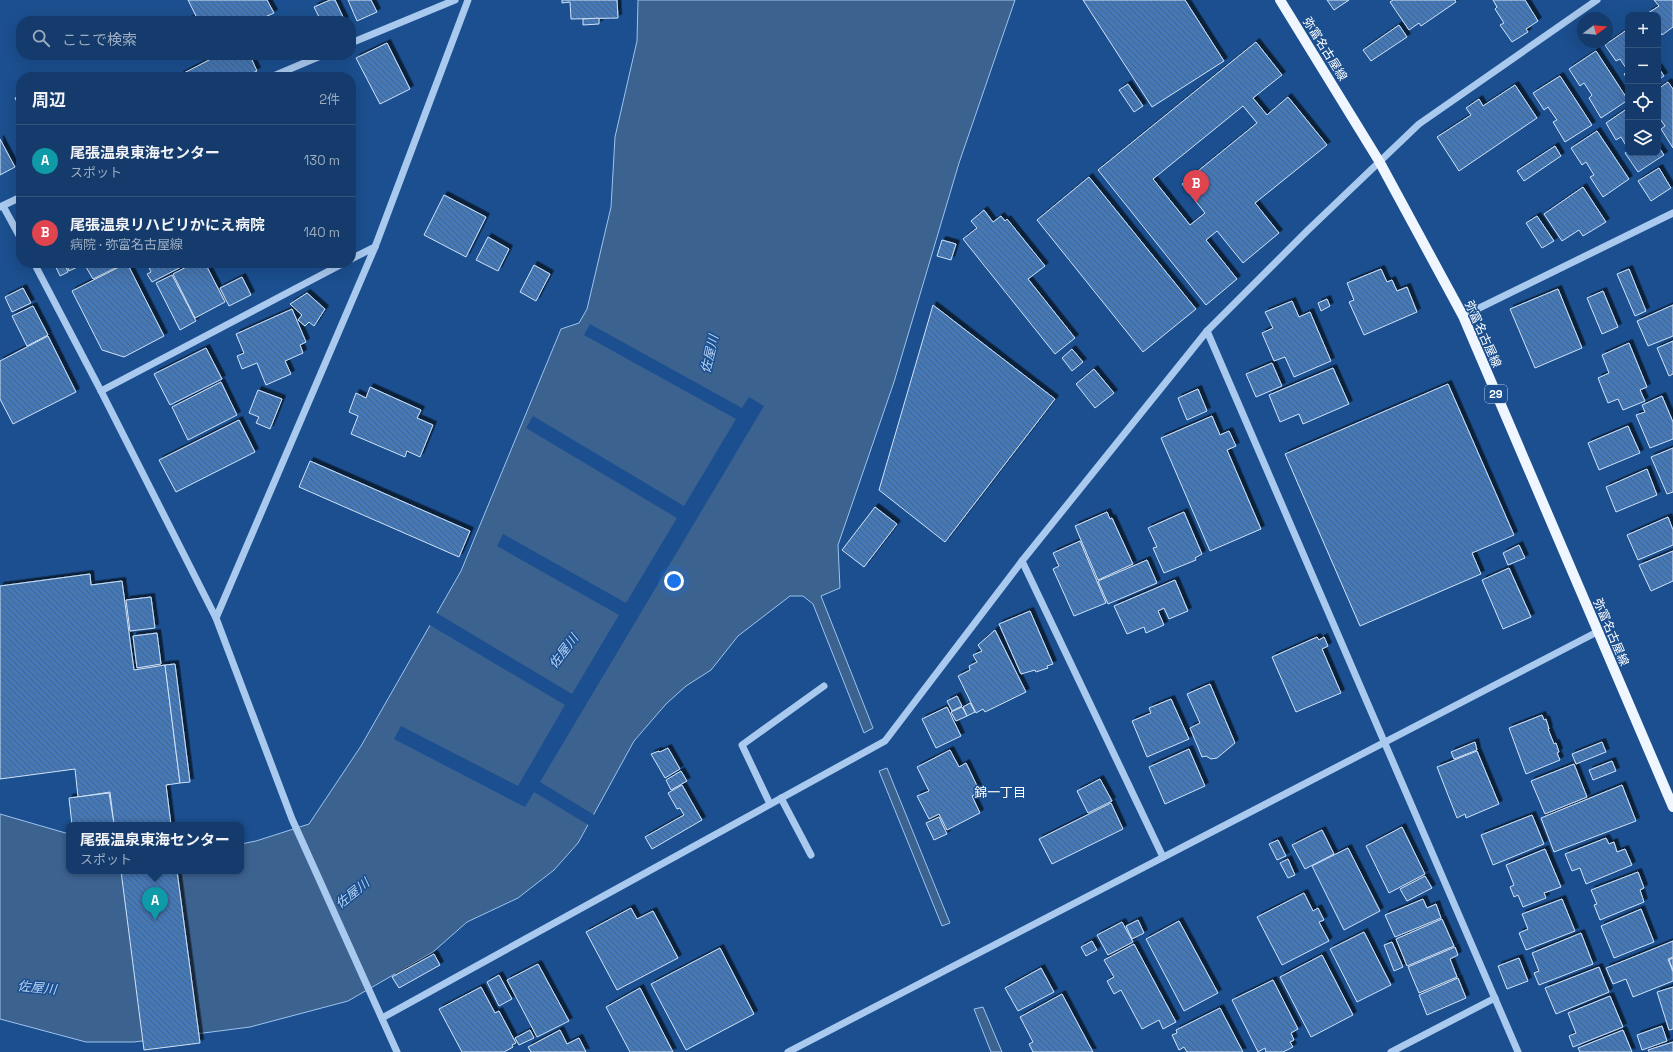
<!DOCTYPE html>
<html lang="ja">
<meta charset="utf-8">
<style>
body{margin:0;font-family:"Space Grotesk","Noto Sans JP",sans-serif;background:#214673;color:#f1f3f6}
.controls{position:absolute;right:12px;top:12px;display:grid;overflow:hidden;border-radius:8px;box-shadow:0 4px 16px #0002}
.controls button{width:36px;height:36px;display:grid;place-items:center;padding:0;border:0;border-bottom:1px solid #33557e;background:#143b6b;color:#f1f3f6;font:20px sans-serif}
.compass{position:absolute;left:1577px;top:12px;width:36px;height:36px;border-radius:50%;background:#143b6b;box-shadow:0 4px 16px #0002;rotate:74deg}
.you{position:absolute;left:674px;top:581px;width:14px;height:14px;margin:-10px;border:3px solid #fff;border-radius:50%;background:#1a73e8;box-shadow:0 0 0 6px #1a73e833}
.badge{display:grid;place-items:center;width:26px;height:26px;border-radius:50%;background:#ffd166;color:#fff;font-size:13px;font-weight:700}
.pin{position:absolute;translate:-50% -33px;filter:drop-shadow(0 1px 2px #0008)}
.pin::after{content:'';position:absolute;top:21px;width:14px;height:12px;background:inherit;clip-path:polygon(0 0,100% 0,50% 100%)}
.popup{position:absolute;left:66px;top:822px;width:178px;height:52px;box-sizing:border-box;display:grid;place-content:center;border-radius:8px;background:#143b6b;filter:drop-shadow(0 1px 3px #0005);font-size:13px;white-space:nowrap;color:#9dadc1}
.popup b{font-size:15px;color:#f1f3f6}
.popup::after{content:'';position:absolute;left:50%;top:100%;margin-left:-8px;border:8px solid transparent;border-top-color:#143b6b}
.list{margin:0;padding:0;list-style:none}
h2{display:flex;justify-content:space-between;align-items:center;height:52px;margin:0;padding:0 16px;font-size:17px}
h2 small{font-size:13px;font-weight:400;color:#9dadc1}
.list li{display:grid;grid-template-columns:26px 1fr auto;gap:12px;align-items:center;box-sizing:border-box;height:72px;padding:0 16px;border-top:1px solid #33557e}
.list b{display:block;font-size:15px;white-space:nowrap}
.list p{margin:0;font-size:13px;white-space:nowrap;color:#9dadc1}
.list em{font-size:13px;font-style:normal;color:#9dadc1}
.icon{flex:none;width:22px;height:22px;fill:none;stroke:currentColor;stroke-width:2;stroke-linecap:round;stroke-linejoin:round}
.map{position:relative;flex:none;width:1673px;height:1052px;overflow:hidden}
.search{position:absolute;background:#143b6b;box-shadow:0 4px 16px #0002;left:16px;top:16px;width:340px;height:44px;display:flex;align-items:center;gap:10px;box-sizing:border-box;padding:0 14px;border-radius:16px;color:#9dadc1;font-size:15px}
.panel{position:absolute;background:#143b6b;box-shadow:0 4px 16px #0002;left:16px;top:72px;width:340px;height:196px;border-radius:16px}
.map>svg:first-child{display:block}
.water{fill:#3c6290;stroke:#9cc4f0}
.pier{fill:#1b4f8f}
.building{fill:url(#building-back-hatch);stroke:#cfe3fa;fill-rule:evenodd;filter:url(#shadow)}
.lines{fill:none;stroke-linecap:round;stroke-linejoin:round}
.minor{stroke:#a9c9ee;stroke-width:7}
.major{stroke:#f0f6ff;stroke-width:10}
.labels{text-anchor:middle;stroke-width:3;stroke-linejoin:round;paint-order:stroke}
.shield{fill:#1b4f8f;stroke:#bbcadd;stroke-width:1}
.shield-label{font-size:11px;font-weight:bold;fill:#fff}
.street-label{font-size:12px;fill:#fff;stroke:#1b4f8f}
.water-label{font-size:13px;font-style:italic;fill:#b5d3f5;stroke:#1b4f8f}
.neighbourhood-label{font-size:13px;fill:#fff;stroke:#1b4f8f}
</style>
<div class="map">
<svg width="1673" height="1052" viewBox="0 0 1673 1052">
<defs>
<pattern id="building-back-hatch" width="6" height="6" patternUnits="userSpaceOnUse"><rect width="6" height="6" fill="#4478b7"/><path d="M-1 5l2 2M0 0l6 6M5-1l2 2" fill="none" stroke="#486282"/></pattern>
<filter id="shadow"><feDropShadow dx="3.5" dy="-3.5" stdDeviation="0" flood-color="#0009"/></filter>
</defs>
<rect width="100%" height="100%" fill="#1b4f8f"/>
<g class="water">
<polygon points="638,0 1015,0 959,163 894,382 838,545 840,588 821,596 873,728 864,733 813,604 803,596 790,596 738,636 711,670 686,686 666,704 634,741 578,843 554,870 518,898 467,922 433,952 348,1001 250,1027 134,1042 86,1042 0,1019 0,814 69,834 69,871 241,871 241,844 256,841 309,824 361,746 461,571 561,329 579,323 587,309 611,207 615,137 637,41"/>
<polygon points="887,768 950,923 942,926 879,771"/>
<polygon points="983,1007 1002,1052 991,1052 974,1009"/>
</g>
<polygon class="pier" points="590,324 742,408 749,397 764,406 540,782 596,816 590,826 534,792 525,807 394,739 401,726 518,786 565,705 428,624 435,612 572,694 619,615 497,546 503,534 626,603 677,518 526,428 533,416 684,506 736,419 584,335"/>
<g class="building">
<polygon points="188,0 267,0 274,13 265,17 267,21 186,21 196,16"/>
<polygon points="330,0 335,0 345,21 321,21 314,7"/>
<polygon points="348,0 371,0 377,12 357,21"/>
<polygon points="562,0 617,0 618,18 571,19 570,2 562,3"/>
<polygon points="1083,0 1185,0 1224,61 1152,107"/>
<polygon points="1327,0 1349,0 1334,10"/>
<polygon points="1393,0 1455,0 1456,2 1421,26 1419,23 1409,30 1390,2"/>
<polygon points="1493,0 1525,0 1538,21 1526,29 1528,32 1512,42 1500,25 1504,23 1495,9 1497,7"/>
<polygon points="1654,0 1673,0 1673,27 1662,35 1658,29 1658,15 1649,15 1648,13 1659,6"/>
<polygon points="599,18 599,24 583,25 583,19"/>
<polygon points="1399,25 1407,37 1371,61 1363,50"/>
<polygon points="1628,29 1628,71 1620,59 1616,61 1605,45"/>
<path d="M1256,42L1282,75L1253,98L1267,115L1288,97L1327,145L1255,203L1279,233L1243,263L1217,231L1206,240L1237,279L1206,305L1098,170ZM1243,106L1257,123L1182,184L1205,213L1190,225L1153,179Z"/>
<polygon points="387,43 410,89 380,104 356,58"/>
<polygon points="1596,51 1628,100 1601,118 1589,98 1592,95 1584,83 1580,86 1569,69"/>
<polygon points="212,55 261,55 252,60 257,71 244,77 181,77 180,75 213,58"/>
<polygon points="1658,67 1664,76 1658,80"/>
<polygon points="1628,71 1628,80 1624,74"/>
<polygon points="1560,76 1592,125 1565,142 1553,122 1557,120 1548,107 1544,110 1533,93"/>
<polygon points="1668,82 1673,89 1673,148 1661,129 1665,126 1658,116 1658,89"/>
<polygon points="1128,84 1143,106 1134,112 1119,90"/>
<polygon points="1515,85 1537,118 1459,171 1437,137 1471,115 1466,108 1479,99 1483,106"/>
<polygon points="21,95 21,110 15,98"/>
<polygon points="1628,108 1628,149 1621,137 1616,140 1606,123"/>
<polygon points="1597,131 1629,179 1603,197 1590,177 1594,175 1586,162 1582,165 1571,148"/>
<polygon points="0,139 15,167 0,175"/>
<polygon points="1555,146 1561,156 1524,181 1517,171"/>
<polygon points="1658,146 1664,155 1638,172 1625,153 1628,151 1628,153 1658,153"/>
<polygon points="1659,168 1671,188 1651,201 1638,181"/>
<polygon points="1089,177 1196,309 1143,352 1037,220"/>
<polygon points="1583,187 1606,222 1583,236 1579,230 1562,241 1544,214"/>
<polygon points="444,195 486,217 466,257 424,235"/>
<polygon points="984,210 993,222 1001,216 1005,221 1007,219 1045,266 1028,279 1075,338 1055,354 963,239 977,228 971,221"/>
<polygon points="1537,216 1554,241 1542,248 1526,223"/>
<polygon points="488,237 509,249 498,271 476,260"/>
<polygon points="942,240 956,244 951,260 937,256"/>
<polygon points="54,263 64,263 68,272 60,276"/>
<polygon points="66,263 86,263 69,271"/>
<polygon points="94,263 125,263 93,279 86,267"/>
<polygon points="127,263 164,336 124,357 102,350 72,291"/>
<polygon points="147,263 189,263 152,282 147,274 151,272"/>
<polygon points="194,263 205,263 225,302 195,318 173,274"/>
<polygon points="534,265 550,274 536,301 520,292"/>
<polygon points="1381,269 1387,282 1392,280 1397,291 1407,287 1417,312 1364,335 1349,302 1354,300 1347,283"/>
<polygon points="1629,269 1646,311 1635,316 1617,274"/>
<polygon points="172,275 196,321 180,330 156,283"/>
<polygon points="242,277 251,295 229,306 220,288"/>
<polygon points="23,288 31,303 12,312 5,297"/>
<polygon points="1558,289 1582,348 1535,368 1510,309"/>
<polygon points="1603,291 1618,327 1602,334 1587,298"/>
<polygon points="307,293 325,309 314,326 309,322 305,326 298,320 302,315 290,304"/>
<polygon points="1327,299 1330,306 1321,311 1318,303"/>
<polygon points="1292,301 1299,317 1310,312 1331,361 1294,377 1285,357 1274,361 1262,333 1273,328 1265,312"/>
<polygon points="933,305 1055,399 945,542 879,490"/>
<polygon points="1673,305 1673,336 1648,346 1637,321"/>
<polygon points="33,306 48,335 27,346 12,316"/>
<polygon points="292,309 306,342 300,345 303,353 285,361 291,374 266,385 257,363 242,369 237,356 244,353 236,334"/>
<polygon points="48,336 76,392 13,424 0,399 0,361"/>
<polygon points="1673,341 1673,374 1669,376 1657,348"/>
<polygon points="1629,343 1647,387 1640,390 1645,401 1623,410 1618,399 1608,403 1598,378 1609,373 1602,355"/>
<polygon points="206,348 222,379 170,405 154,374"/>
<polygon points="1072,349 1083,362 1072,371 1062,358"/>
<polygon points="1272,363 1282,386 1256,397 1246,374"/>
<polygon points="1333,368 1349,404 1303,424 1299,414 1280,422 1269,395"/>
<polygon points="1094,369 1114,393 1095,408 1076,384"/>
<polygon points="221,382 237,415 188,440 172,407"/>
<polygon points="1448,384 1514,535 1472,553 1481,574 1360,626 1285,454"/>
<polygon points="370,387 421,410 417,418 433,425 420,457 407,451 405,457 351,434 358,416 349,412 356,393 366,398"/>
<polygon points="1198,389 1207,411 1187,420 1178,398"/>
<polygon points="258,390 282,399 270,429 256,423 259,417 249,413"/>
<polygon points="1662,396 1673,422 1673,439 1650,448 1636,415 1645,412 1642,405"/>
<polygon points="1212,416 1220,435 1229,431 1236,446 1227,450 1261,529 1210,551 1161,438"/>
<polygon points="239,420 255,452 176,492 159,460"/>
<polygon points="1628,426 1640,453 1599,470 1588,443"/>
<polygon points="1673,448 1673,492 1667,494 1651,457"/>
<polygon points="310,461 470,531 459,557 299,487"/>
<polygon points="1647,469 1657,495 1616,512 1606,487"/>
<polygon points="875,507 897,524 864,567 842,550"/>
<polygon points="1107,512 1110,519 1112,518 1133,564 1098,580 1075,526"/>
<polygon points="1184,512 1202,554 1195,558 1196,560 1164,573 1153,548 1157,547 1148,528"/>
<polygon points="1668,517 1673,530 1673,545 1638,560 1627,535"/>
<polygon points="1080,541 1106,603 1074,616 1053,569 1059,566 1053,553"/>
<polygon points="1519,545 1525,558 1508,565 1503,553"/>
<polygon points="1673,551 1673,581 1651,591 1639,565"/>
<polygon points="1147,560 1157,583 1108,604 1098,581"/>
<polygon points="1509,568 1531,617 1503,629 1482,580"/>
<polygon points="90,574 91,585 122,581 134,670 165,665 180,783 166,785 171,825 114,825 110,792 78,797 75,769 0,779 0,586"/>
<polygon points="1175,580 1188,611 1169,619 1164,608 1158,611 1164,625 1146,633 1144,627 1127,634 1114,606"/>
<polygon points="151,597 155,628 130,631 126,600"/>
<polygon points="1030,611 1053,664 1047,666 1048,668 1036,672 1035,670 1021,674 999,624"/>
<polygon points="995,630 1026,692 985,712 983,709 976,713 958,676 970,670 969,666 977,662 973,655 982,651 978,645"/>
<polygon points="157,633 161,664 137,668 133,636"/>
<polygon points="1317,637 1319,640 1324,637 1328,646 1322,649 1341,693 1296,712 1272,657"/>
<polygon points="175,664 190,782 180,783 165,665"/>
<polygon points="1210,684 1235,743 1217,758 1211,759 1206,756 1202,757 1190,728 1200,723 1187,694"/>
<polygon points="957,696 962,706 952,711 947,701"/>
<polygon points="1171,699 1189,739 1147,757 1132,721 1151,713 1149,708"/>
<polygon points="970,703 975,712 967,716 963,707"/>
<polygon points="947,707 961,736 936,748 922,719"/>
<polygon points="962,707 967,716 956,721 951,712"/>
<polygon points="1542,715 1544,720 1546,719 1549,729 1548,729 1554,744 1556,743 1559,752 1557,753 1560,760 1526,774 1509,728"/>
<polygon points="1475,742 1477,750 1454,759 1451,752"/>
<polygon points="1602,742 1606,752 1576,764 1572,754"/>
<polygon points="668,748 680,769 665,778 651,754 659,751 660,752"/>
<polygon points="1189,749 1205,786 1165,804 1149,767"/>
<polygon points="950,750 959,767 966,763 980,792 972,796 980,813 947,830 939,814 929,819 917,796 929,791 917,767"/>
<polygon points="1477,751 1499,804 1466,818 1465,814 1457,818 1437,767"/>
<polygon points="1612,761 1616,771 1593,780 1589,770"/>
<polygon points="1574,764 1587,797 1545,814 1531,781"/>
<polygon points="681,771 687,781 671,790 666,780"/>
<polygon points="1100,779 1112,801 1088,813 1077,791"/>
<polygon points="682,785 702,820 652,849 645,837 684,815 680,808 677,809 668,793"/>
<polygon points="1622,785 1636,821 1554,852 1541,818"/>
<polygon points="109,793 114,824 72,825 69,798"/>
<polygon points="1111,803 1123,829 1052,864 1039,839"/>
<polygon points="1532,815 1544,844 1493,865 1481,835"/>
<polygon points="939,817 947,834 934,840 926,823"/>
<polygon points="1402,827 1425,874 1389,893 1366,846"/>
<polygon points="1322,830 1334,854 1305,869 1292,845"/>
<polygon points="1606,838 1609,844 1614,842 1617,852 1625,849 1632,865 1586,884 1580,868 1572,871 1565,854"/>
<polygon points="1278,840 1286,856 1277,860 1269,844"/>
<polygon points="1348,848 1380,911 1344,930 1312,866"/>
<polygon points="1545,849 1561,887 1544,893 1546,898 1523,907 1518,895 1514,897 1510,887 1514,885 1506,865"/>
<polygon points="1288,859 1295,875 1288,878 1280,863"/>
<polygon points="121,871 177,871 200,1043 144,1050"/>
<polygon points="1638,872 1644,888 1640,890 1644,902 1600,920 1594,905 1597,904 1591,890"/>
<polygon points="1425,876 1432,888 1407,901 1400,889"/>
<polygon points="1304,893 1313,911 1318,908 1324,920 1319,922 1329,941 1282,965 1257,917"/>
<polygon points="1423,899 1427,908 1436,904 1441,918 1395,937 1385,915"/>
<polygon points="1562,899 1575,931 1526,950 1519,933 1528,929 1522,914"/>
<polygon points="631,908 637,919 653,911 678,958 617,990 586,932"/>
<polygon points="1641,909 1654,942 1614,958 1601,926"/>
<polygon points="1442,919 1454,946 1407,966 1396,939"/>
<polygon points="1138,920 1144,933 1132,939 1126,926"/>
<polygon points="1179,921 1218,993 1184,1011 1146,939"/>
<polygon points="1122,922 1133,942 1108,955 1097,935"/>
<polygon points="1364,932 1391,985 1357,1002 1330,949"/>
<polygon points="1581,933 1593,964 1539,985 1534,973 1539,971 1532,953"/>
<polygon points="1092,941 1097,950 1086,956 1081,947"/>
<polygon points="1673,941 1673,957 1668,959 1673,972 1673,981 1633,997 1626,979 1613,984 1606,968"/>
<polygon points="1392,942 1403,967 1394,971 1384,945"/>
<polygon points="1134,944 1176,1022 1163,1029 1159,1020 1142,1029 1121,990 1114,994 1107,981 1114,977 1104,960"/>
<polygon points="1455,947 1458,955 1450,959 1457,977 1419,993 1408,967"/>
<polygon points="720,948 754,1014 686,1050 651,984"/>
<polygon points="434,954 440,965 399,988 392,977"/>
<polygon points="1322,955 1353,1015 1311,1037 1280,977"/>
<polygon points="1519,958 1528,981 1507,989 1498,966"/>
<polygon points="1673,958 1673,970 1669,960"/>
<polygon points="538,964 569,1021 537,1037 507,980"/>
<polygon points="1599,967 1609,992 1556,1014 1545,988"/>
<polygon points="1041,968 1054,992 1018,1011 1005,988"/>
<polygon points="499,975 512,999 499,1006 487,982"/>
<polygon points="1458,978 1466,998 1427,1015 1419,995"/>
<polygon points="1273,980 1298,1029 1291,1033 1294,1040 1290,1042 1293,1047 1283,1052 1266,1052 1265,1048 1258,1052 1232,1000"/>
<polygon points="481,987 495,1013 499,1011 516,1043 512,1045 513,1047 504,1052 462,1052 439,1009"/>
<polygon points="1673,987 1673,1029 1669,1030 1657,992"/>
<polygon points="640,988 673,1052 630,1052 606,1007"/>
<polygon points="1062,994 1093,1052 1033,1052 1029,1044 1033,1042 1020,1017"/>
<polygon points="1610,996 1623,1027 1573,1047 1569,1036 1576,1033 1568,1013"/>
<polygon points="1220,1008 1243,1052 1187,1052 1184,1047 1179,1050 1172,1035 1177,1033 1176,1030"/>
<polygon points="1662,1026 1667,1041 1642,1050 1637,1035"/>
<polygon points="530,1030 534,1038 519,1045 515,1038"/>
<polygon points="560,1030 567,1044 579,1038 586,1052 531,1052 528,1047"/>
<polygon points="1623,1030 1632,1052 1580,1052 1578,1048"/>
<polygon points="1673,1042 1673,1052 1649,1052 1648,1050"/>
</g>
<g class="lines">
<g class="minor">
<polyline points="351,43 455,0"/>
<polyline points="271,77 323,55"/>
<polyline points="3,206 21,239"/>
<polyline points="0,207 21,197"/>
<polyline points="351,259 375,247"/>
<polyline points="34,263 101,391 216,618"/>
<polyline points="1463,316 1673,213"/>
<polyline points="1207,331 1518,1052"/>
<polyline points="101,391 344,263"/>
<polyline points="1022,561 1163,857"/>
<polyline points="781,798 811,855"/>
<polyline points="770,804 742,745 824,686"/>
<polyline points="382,1018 885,741 1022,561 1207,331 1308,230 1419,124 1597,0"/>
<polyline points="397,1052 292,819 216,618 375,247 468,0"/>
<polyline points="788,1052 1597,632"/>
<polyline points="1391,1052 1495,998"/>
</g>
<polyline class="major" points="1280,0 1379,161 1463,316 1673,807"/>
</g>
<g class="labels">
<rect class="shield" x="1485" y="385" width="22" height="18" rx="3"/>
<g class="shield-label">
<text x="1496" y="398">29</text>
</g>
<g class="street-label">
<text transform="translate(1325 49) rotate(58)" y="4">弥富名古屋線</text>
<text transform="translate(1483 334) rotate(66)" y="4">弥富名古屋線</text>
<text transform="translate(1611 632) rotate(67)" y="4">弥富名古屋線</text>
</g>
<g class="water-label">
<text transform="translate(709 354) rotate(-77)" y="5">佐屋川</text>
<text transform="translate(563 651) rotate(-53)" y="5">佐屋川</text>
<text transform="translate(352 893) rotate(-39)" y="5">佐屋川</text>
<text transform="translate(37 987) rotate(6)" y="5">佐屋川</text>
</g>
<g class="neighbourhood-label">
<text x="1000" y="797">錦一丁目</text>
</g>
</g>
</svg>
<div class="controls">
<button>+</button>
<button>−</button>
<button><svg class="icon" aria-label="locate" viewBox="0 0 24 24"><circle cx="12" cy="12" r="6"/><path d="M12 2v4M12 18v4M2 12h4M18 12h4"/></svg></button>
<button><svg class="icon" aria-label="layers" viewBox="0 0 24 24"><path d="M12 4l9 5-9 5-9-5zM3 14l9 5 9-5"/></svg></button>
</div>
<svg class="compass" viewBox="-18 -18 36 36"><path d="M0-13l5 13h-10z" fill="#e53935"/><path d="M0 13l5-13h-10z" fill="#9dadc1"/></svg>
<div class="you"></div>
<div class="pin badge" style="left:155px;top:920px;background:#0f9aa8">A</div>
<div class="popup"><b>尾張温泉東海センター</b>スポット</div>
<div class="pin badge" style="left:1196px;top:203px;background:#e0444e">B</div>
<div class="search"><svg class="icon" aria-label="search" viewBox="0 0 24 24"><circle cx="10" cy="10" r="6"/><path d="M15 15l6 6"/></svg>ここで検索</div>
<section class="panel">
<h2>周辺<small>2件</small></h2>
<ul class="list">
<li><span class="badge" style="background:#0f9aa8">A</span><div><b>尾張温泉東海センター</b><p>スポット</p></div><em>130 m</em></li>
<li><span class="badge" style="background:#e0444e">B</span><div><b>尾張温泉リハビリかにえ病院</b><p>病院 · 弥富名古屋線</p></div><em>140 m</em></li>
</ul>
</section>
</div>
